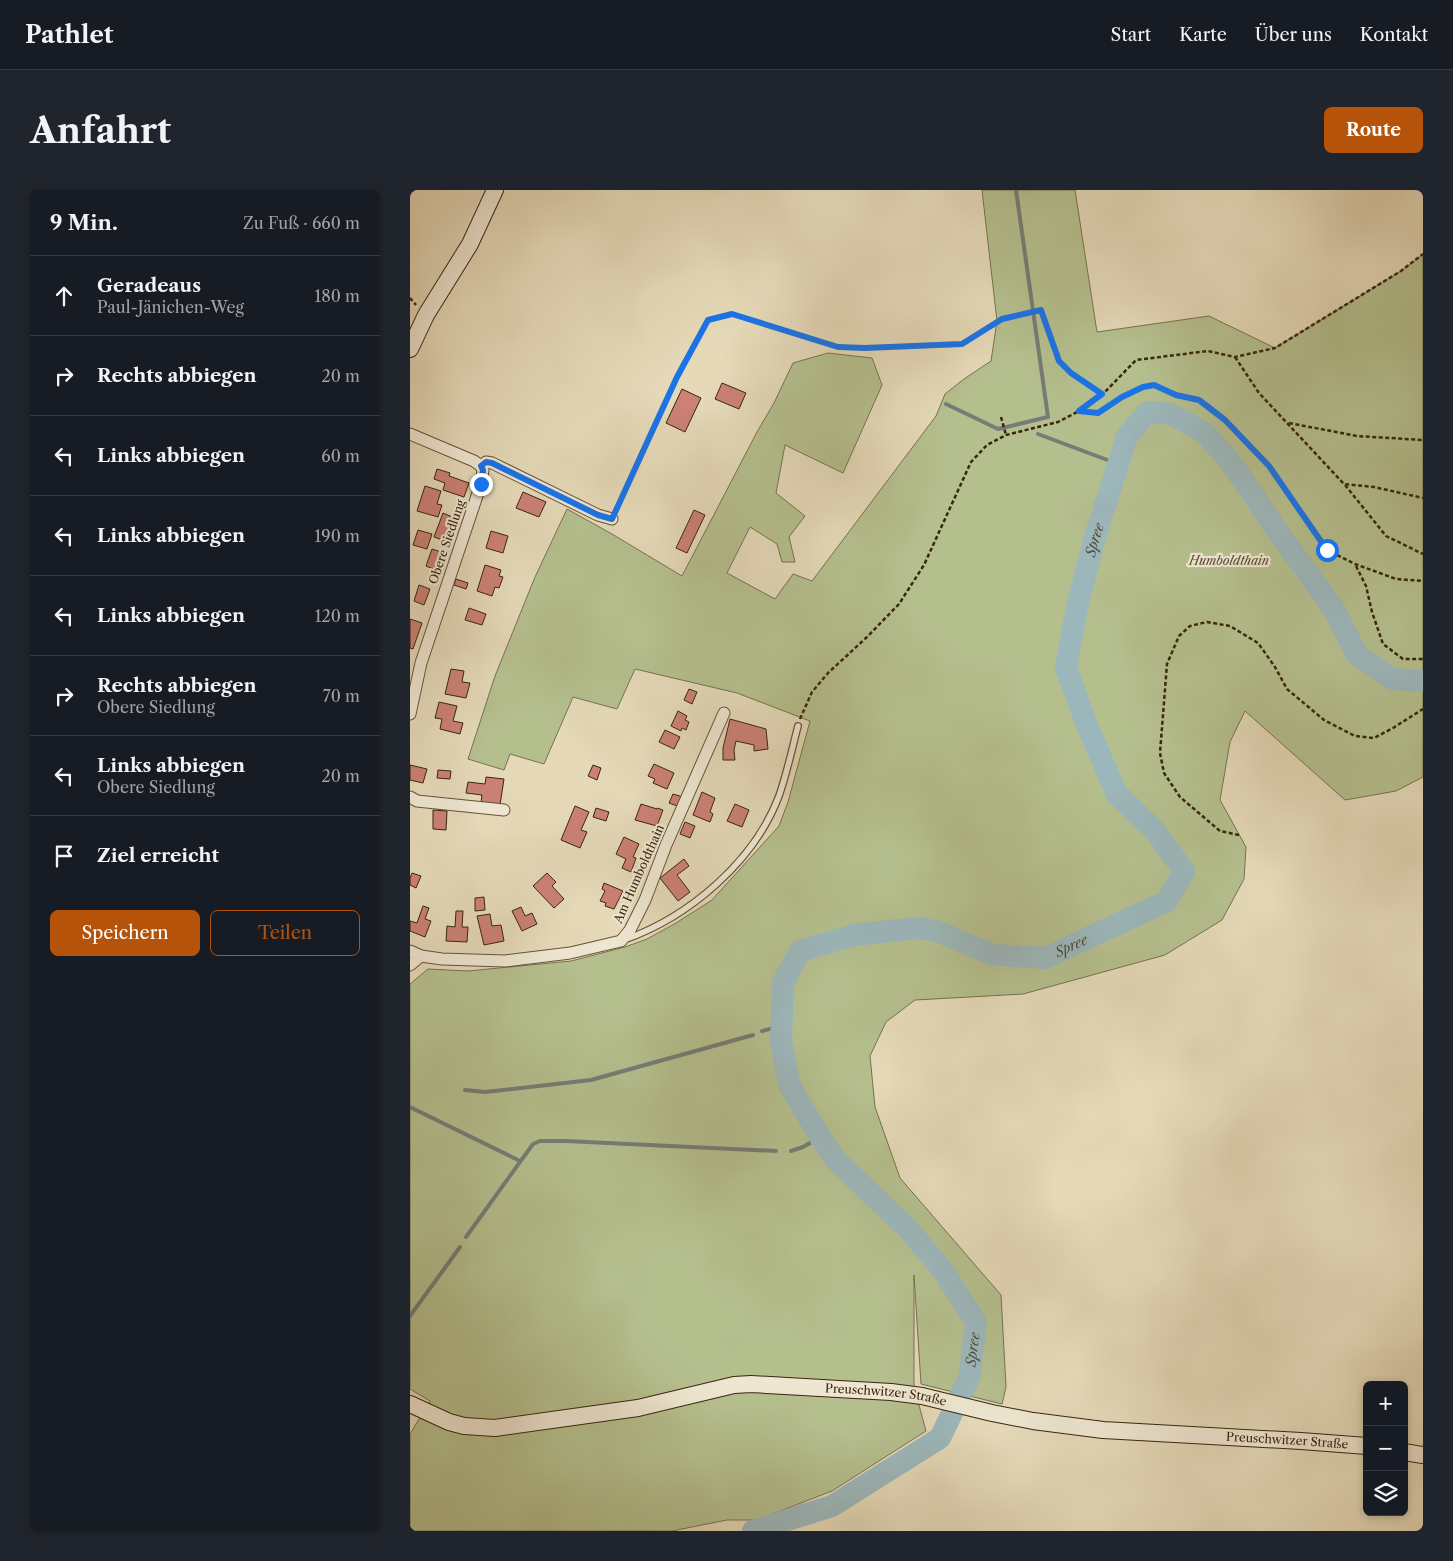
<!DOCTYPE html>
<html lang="de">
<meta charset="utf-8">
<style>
body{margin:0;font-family:"Libre Caslon Text",serif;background:#20242c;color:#f1f3f6}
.controls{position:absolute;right:15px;bottom:15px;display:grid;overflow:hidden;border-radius:8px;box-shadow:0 2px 8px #0003}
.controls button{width:45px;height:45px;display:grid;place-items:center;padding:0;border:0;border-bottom:1px solid #363941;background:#171b24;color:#f1f3f6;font:25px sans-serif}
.stop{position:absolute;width:15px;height:15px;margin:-11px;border:4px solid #1a73e8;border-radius:50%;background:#fff}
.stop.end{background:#1a73e8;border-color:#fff;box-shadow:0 1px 5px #0008}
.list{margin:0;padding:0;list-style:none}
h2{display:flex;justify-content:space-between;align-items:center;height:65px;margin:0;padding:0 20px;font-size:21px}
h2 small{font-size:16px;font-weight:400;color:#9ea1a6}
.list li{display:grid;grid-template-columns:32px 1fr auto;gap:15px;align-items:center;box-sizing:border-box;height:80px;padding:0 20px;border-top:1px solid #363941}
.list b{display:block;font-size:19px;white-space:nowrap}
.list p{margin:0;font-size:16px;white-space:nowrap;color:#9ea1a6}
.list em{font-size:16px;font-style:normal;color:#9ea1a6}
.actions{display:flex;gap:10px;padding:15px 20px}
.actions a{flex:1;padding:11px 0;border:1px solid #b45309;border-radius:8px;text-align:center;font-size:18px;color:#b45309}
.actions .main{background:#b45309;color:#fff}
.icon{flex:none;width:28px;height:28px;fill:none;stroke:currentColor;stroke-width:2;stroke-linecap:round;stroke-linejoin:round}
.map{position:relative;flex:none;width:1013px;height:1341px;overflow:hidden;border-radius:8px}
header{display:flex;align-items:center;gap:30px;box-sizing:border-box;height:70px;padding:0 25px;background:#171b24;border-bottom:1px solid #363941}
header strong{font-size:24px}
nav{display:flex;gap:28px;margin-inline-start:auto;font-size:18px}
.intro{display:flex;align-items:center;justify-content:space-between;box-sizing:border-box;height:120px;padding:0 30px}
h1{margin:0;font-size:35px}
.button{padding:12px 22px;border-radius:8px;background:#b45309;color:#fff;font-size:18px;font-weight:700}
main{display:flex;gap:30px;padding:0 30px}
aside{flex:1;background:#171b24;border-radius:8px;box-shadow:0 2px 8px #0003}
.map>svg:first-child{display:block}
.green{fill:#b5bf8e;stroke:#76724e}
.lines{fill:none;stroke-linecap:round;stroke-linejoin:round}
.stream{stroke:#747d76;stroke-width:4}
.river{stroke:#9cb7bb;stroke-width:22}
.building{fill:#cb8175;stroke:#38260e}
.lane-casing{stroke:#635338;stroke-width:8}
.street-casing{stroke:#635338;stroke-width:13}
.secondary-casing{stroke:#38260e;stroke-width:18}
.path{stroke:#38260e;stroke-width:2.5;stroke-dasharray:4 2.5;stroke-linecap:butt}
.lane{stroke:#eee6d1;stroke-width:5.5}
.street{stroke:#eee6d1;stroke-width:11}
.secondary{stroke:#eee6d1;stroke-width:16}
.route{stroke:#1a73e8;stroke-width:6}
.labels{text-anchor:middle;stroke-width:4.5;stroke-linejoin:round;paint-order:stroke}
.street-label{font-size:12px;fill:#38260e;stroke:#eee6d1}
.park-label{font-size:12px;font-style:italic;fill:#574c2e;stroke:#eee6d1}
.water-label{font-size:14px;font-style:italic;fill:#514a39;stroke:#eee6d1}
</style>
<header>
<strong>Pathlet</strong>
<nav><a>Start</a><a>Karte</a><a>Über uns</a><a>Kontakt</a></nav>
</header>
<div class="intro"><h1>Anfahrt</h1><a class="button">Route</a></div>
<main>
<aside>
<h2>9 Min.<small>Zu Fuß · 660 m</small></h2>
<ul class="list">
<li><svg class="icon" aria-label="ahead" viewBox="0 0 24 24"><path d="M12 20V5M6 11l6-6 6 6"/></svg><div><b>Geradeaus</b><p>Paul-Jänichen-Weg</p></div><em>180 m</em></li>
<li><svg class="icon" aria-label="right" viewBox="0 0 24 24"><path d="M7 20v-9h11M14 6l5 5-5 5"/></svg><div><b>Rechts abbiegen</b></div><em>20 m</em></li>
<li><svg class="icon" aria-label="left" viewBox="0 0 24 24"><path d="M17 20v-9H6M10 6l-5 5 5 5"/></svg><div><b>Links abbiegen</b></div><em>60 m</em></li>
<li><svg class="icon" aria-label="left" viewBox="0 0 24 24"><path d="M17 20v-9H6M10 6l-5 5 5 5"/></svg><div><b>Links abbiegen</b></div><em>190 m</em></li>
<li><svg class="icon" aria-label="left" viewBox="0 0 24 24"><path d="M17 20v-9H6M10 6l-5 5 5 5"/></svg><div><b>Links abbiegen</b></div><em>120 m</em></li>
<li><svg class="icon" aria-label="right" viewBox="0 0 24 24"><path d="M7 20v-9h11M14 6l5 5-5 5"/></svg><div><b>Rechts abbiegen</b><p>Obere Siedlung</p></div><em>70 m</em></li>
<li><svg class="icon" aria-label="left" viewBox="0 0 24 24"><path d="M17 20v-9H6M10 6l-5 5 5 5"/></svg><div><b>Links abbiegen</b><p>Obere Siedlung</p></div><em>20 m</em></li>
<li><svg class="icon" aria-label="arrive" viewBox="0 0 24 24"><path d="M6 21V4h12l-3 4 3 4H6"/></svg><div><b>Ziel erreicht</b></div></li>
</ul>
<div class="actions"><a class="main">Speichern</a><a>Teilen</a></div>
</aside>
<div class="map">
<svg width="1013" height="1341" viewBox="0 0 1013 1341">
<rect width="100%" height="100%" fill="#e5d9b8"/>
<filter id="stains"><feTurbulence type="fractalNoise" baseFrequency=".004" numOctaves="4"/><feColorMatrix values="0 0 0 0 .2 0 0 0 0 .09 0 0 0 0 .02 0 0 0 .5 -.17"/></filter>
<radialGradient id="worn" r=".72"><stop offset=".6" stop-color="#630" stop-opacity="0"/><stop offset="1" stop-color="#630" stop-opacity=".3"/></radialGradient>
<polygon class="green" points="572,0 665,0 687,142 799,126 865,158 991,81 1013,64 1013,587 986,601 935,610 835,521 820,552 810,610 836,657 834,689 812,730 755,765 613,804 505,810 476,832 460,866 465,917 490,988 591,1105 596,1197 592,1214 511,1194 504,1085 504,1197 516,1241 422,1301 347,1330 317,1330 262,1341 0,1341 0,1244 20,1211 0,1199 0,794 18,779 58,781 161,771 215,757 237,749 266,733 302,710 369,636 378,612 400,531 327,503 225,479 207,519 163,507 134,574 100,564 94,580 58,569 85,486 125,387 157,319 202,344 272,386 347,242 364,213 383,173 418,163 462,168 472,195 433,283 375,255 366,303 395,326 379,347 385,372 372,372 367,354 340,337 317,383 365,409 383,384 402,391 526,226 535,204 554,189 581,171 587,131"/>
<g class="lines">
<g class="stream">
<polyline points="536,214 588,239 638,227 606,0"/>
<polyline points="628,244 708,274"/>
<polyline points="352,841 371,836"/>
<polyline points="55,900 75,902 181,890 343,845"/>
<polyline points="0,917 110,971"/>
<polyline points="381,961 393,957 410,947"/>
<polyline points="56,1047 123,954 130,951 156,951 366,961"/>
<polyline points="0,1126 50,1057"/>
</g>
<path class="river" id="s1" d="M343,1341L422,1316L530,1248L559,1188L566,1133L535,1083L499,1040L426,970L410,947L379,894L371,851L373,793L390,761L444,745L508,738L527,741L583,765L635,768L757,711L774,681L744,640L706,603L677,535L656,478L667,417L683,354L717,246L738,222L761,224L795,243L822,274L868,342L924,419L947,465L982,489L1013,491"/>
</g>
<g class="building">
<polygon points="312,193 336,203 329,219 305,209"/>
<polygon points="272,199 291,208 275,242 256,233"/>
<polygon points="27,279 40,283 39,286 59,293 54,307 33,300 35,293 24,289"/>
<polygon points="15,296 31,301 27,314 32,315 28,327 7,321"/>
<polygon points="113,302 136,312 129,327 106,318"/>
<polygon points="284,320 295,325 277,363 266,358"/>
<polygon points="33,323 47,329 38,352 24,347"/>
<polygon points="8,340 22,344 17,359 3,355"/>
<polygon points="81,341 98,346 93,363 76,358"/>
<polygon points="22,359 34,363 28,381 16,376"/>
<polygon points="75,375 91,380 89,386 93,387 89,398 85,397 82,406 67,401"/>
<polygon points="46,389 58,393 56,399 44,395"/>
<polygon points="9,395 20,399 14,415 4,411"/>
<polygon points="59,418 76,424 72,435 55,430"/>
<polygon points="0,429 12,433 3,459 0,458"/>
<polygon points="41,479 54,481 52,492 60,493 56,508 35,504"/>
<polygon points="279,499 287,502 282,514 274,510"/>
<polygon points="29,512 47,516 43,531 53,533 50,544 30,539 32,529 25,528"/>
<polygon points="268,521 277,526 275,530 279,532 276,540 272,538 271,541 261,536"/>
<polygon points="320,529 356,539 358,559 344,561 344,555 326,551 324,560 325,570 313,570 313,558"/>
<polygon points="255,540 270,547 264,559 249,552"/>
<polygon points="244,574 264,583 257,599 243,593 245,589 238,586"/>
<polygon points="0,575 17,579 13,593 0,590"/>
<polygon points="183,575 191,578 187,590 178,586"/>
<polygon points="28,580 41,581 40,589 27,588"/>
<polygon points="76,587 94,589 90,615 71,612 72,605 56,603 58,592 75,594"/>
<polygon points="292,602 305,608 300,622 303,624 300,632 283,625"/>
<polygon points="263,604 273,607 270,617 259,613"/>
<polygon points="231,614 247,619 247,618 253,620 247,636 225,630"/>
<polygon points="325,614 339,620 332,637 317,631"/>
<polygon points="165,616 179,622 171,640 177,642 170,658 151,650"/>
<polygon points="186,618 199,622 196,631 183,627"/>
<polygon points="23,620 37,621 36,640 23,639"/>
<polygon points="275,632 285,636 280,648 270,644"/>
<polygon points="214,647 229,654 223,667 226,668 221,682 212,678 216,669 206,664"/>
<polygon points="274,669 279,676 267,685 280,702 268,711 250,688"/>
<polygon points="2,683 11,686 6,698 0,695 0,688"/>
<polygon points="137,683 146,692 142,696 154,709 144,718 123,696"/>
<polygon points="194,693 213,701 204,719 195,716 196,713 190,711 195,701 192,699"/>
<polygon points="74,707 75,720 65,721 65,708"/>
<polygon points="13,716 19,718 15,729 21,731 15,747 0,741 0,731 7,733"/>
<polygon points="111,717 115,726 122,723 127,734 112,741 102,721"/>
<polygon points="46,721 53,721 52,737 58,737 57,752 36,751 37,736 45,737"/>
<polygon points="80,724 82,736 91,735 94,751 74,755 67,726"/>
</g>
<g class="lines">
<defs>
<path id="lane" d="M214,750C279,727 344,672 369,606C377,583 382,559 388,536"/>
<g id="street">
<polyline points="0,244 64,271 71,276 76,272 82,273 188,325 202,329"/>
<polyline points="0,524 11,473 71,294 73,280 71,276"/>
<polyline points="0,607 7,611 94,620"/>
<polyline points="0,761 11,766 32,769 95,771 160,763 211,751 220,740 235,710 256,655 314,523"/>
<polyline points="0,775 11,766"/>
</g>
<g id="secondary">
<polyline points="0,159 16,125 60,54 85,0"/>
<path id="s2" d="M0,1214L39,1232L54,1236L85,1238L228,1218L324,1195L341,1194L481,1202L512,1206L582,1223L623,1231L693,1240L891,1251L957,1256"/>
<polyline points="994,1262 1013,1265"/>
</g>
</defs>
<use href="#lane" class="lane-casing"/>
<use href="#street" class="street-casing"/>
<use href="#secondary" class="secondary-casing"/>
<g class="path">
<polyline points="0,108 6,115"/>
<polyline points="322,124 428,157 455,159 552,154 592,129 631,120 649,171 661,183 692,204"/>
<polyline points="825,167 849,203 934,294 964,297 1013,308"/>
<polyline points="671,221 688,223 712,207 733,197 744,195 766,205 789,210 815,230 859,276 917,360 945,374 986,389 1013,391"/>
<polyline points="591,227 596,245"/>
<polyline points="879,233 947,246 1013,250"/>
<polyline points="935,295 976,346 1013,364"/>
<polyline points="207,319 267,187 298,130 325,123"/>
<polyline points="946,376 956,396 962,422 973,454 993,469 1013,469"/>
<polyline points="390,529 402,502 418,483 457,447 489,414 514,375 561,272 577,255 596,245 648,232 669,221 693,204 726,170 798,161 825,167 865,158 991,81 1013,64"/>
<polyline points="829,645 810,641 770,607 754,583 750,563 757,474 769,446 780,436 797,432 820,436 848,453 865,477 877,499 914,530 945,546 964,548 983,538 1013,519"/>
</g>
<use href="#lane" class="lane"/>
<use href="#street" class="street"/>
<use href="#secondary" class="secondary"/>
</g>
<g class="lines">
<polyline class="route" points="71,294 73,280 71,276 76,272 82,273 188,325 202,329 267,187 298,130 322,124 428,157 455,158 552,154 592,129 631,120 649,171 661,183 692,204 669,221 688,223 712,207 733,197 744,195 766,205 789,210 815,230 859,276 917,360"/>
</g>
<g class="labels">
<g class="street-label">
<text transform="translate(37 352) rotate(-71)" y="4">Obere Siedlung</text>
<text transform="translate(229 684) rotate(-66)" y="4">Am Humboldthain</text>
<text dy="4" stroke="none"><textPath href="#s2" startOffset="485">Preuschwitzer Straße</textPath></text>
<text dy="4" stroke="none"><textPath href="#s2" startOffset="890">Preuschwitzer Straße</textPath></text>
</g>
<g class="park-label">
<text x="819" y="375">Humboldthain</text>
</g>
<g class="water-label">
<text dy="5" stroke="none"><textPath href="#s1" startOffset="1568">Spree</textPath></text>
<text dy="5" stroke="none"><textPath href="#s1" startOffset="1058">Spree</textPath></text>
<text dy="5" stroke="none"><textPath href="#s1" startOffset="306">Spree</textPath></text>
</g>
</g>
<rect width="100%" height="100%" filter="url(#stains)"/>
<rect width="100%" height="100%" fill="url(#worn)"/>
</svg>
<div class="controls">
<button>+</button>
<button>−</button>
<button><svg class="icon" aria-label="layers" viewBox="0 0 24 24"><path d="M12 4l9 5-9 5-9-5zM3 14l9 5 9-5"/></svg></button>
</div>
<div class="stop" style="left:917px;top:360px"></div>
<div class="stop end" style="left:71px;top:294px"></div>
</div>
</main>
